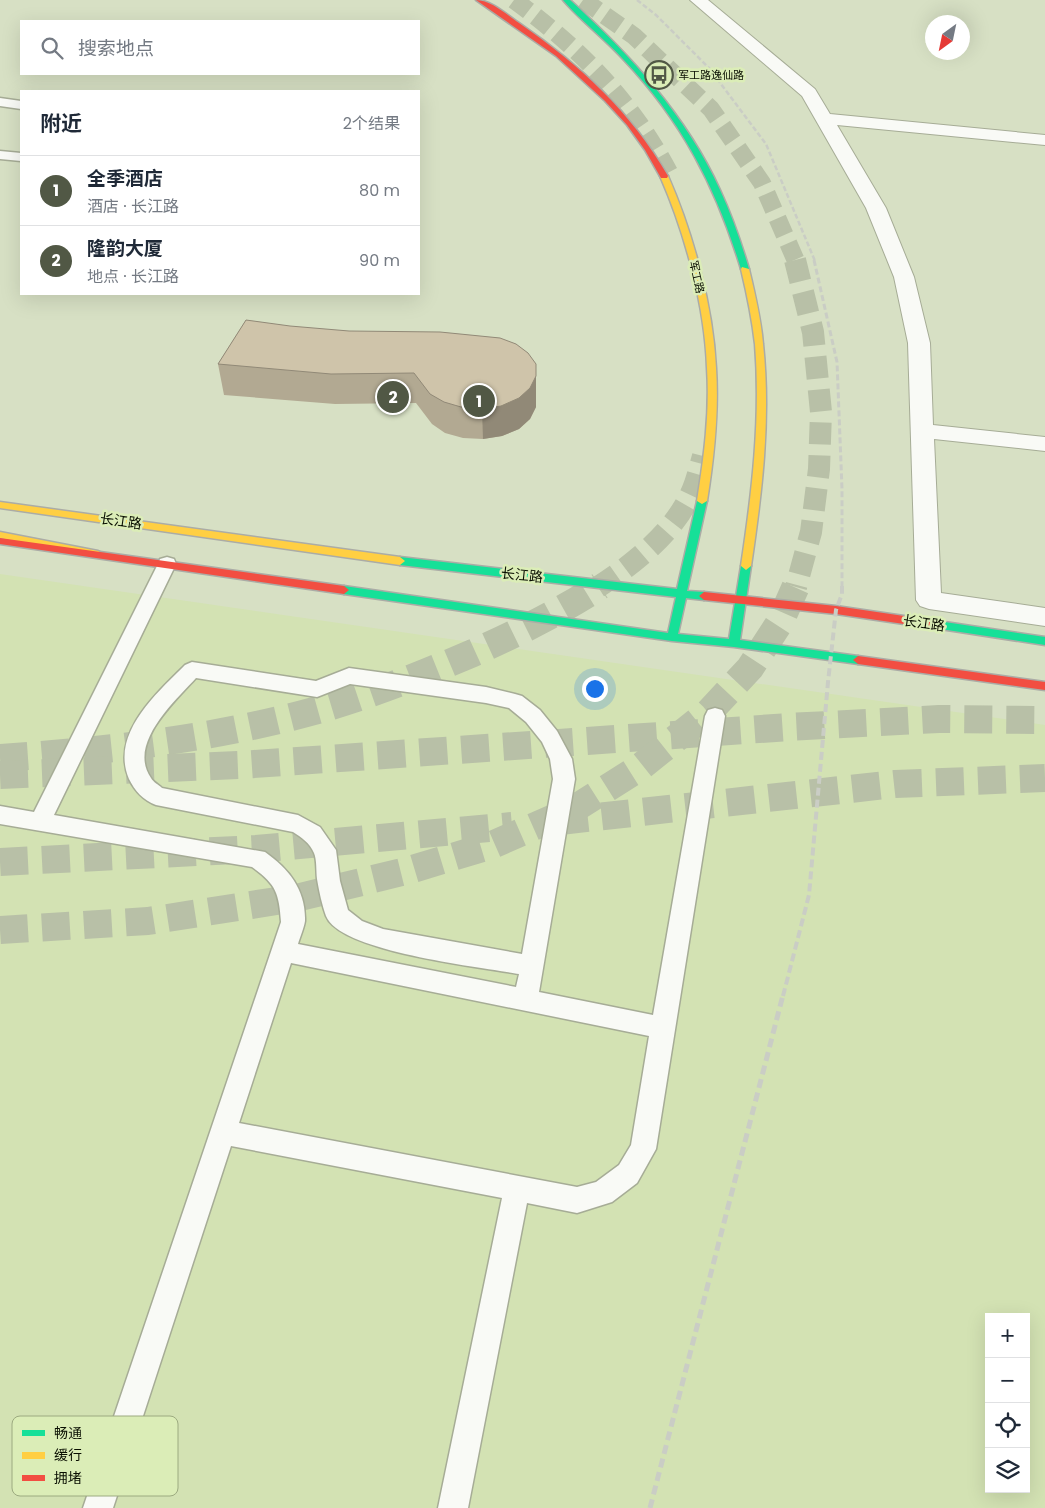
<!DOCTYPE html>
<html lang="zh">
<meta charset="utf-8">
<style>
body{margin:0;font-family:Poppins,"Noto Sans SC",sans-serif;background:#f6f6f7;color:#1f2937}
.controls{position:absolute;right:15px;bottom:15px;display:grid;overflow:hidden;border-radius:0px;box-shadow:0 5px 20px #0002}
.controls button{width:45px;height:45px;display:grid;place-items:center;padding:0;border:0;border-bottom:1px solid #e0e1e3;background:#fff;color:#1f2937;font:25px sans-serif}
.compass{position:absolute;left:925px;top:15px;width:45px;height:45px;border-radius:50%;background:#fff;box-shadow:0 5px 20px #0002;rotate:213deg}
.you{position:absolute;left:594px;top:688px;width:18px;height:18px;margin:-12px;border:4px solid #fff;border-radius:50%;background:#1a73e8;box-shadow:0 0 0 8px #1a73e833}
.badge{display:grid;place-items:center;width:32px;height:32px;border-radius:50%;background:#515845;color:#fff;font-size:16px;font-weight:700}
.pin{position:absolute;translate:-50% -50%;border:2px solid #fff;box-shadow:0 1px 5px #0006}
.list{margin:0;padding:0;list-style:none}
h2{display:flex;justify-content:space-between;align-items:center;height:65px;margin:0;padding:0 20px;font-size:21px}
h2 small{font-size:16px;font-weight:400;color:#747a83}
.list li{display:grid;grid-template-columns:32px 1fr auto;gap:15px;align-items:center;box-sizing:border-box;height:70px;padding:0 20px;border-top:1px solid #e0e1e3}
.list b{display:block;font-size:19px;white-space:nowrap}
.list p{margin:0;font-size:16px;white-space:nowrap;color:#747a83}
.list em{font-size:16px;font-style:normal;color:#747a83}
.icon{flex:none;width:28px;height:28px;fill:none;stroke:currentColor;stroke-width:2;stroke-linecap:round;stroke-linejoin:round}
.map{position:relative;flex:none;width:1045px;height:1508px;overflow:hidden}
.search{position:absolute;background:#fff;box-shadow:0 5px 20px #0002;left:20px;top:20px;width:400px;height:55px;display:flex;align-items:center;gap:12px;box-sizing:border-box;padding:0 18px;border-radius:0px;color:#747a83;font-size:19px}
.panel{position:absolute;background:#fff;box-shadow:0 5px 20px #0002;left:20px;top:90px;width:400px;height:205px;border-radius:0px}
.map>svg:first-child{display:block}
.built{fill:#d3e2b3;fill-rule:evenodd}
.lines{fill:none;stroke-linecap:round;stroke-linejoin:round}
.primary-tunnel-far2{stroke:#b8c0a7;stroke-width:18;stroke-dasharray:18 9;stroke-linecap:butt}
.primary-tunnel-far1{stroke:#b8c0a7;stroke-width:22;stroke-dasharray:22 11;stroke-linecap:butt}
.primary-tunnel{stroke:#b8c0a7;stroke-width:28;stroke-dasharray:28 14;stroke-linecap:butt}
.lane-casing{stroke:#a6ac96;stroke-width:3}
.street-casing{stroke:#a6ac96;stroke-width:2}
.fast-casing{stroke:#abaca6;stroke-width:3}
.slow-casing{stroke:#abaca6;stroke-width:3}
.jam-casing{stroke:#abaca6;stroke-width:3}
.lane{fill:#f9faf6;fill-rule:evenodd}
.street{fill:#f9faf6;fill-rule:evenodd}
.fast{fill:#16e098;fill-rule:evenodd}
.slow{fill:#ffcf43;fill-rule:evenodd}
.jam{fill:#f24e42;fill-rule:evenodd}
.rail-far3{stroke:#cacdc5;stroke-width:2.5;stroke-dasharray:5 2.5;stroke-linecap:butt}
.rail-far2{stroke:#cacdc5;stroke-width:3;stroke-dasharray:6 3;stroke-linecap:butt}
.rail-far1{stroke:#cacdc5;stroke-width:4;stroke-dasharray:8 4;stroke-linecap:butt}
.rail{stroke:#cacdc5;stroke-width:5;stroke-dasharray:9 5;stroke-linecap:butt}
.wall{fill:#b2a992}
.shaded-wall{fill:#918977}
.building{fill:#cfc4aa;stroke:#918977}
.labels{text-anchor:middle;stroke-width:5;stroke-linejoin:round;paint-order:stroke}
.far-poi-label{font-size:11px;fill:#090e00;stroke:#dbedb7;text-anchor:start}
.far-street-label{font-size:11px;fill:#090e00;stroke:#dbedb7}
.street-label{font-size:14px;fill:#090e00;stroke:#dbedb7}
.key{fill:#dbedb7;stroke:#9caa80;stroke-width:1}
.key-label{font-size:14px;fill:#090e00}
</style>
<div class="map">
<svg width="1045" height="1508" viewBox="0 0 1045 1508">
<rect width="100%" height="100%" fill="#d7e0c4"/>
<path class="built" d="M0,574L1045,725V1508H0ZM989,1317H1026V1489H989Z"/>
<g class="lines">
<g class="primary-tunnel-far2">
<path d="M514,0C582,50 633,102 672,178"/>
<polyline points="583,0 634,36 711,109 762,183 796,261"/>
</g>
<g class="primary-tunnel-far1">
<polyline points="795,260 813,332 821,412 819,469 811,532 796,587"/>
<path d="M598,587C635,563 676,531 693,489C697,479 700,467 703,456"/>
</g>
<g class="primary-tunnel">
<path d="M0,758C105,751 212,739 314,711C368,696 421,675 473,653C517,633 560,612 600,586"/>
<polyline points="0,775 240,765 789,727 939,719 1045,720"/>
<polyline points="560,821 895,784 1045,778"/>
<polyline points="0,862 256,849 512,826"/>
<polyline points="0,930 148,921 296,898 406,871 492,845 574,809 639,768 709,712 750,668 780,622 796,586"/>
</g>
<defs>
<g id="lane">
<polygon points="0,98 21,101 21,109 0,106"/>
<polygon points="0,151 21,153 21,161 0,159"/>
<path d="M167,557L174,559L176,564L54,815L265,852C289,869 306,890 305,921C304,928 300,937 298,944L516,987L519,974C481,967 340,952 326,916C322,905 319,891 317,879C316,871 317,860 314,853C310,843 301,837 293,832L156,805C143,800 135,791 129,779C110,734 156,694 185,665L192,662L316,681L349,668L486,687L515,694L522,696L540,710L557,731L572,759L575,779L539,992L653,1015L705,716L708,710L715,708L722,710L725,716L656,1149L637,1183L612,1202L577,1213L527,1203L468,1508H438L502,1198L231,1146L113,1508H83L281,922C279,893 276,884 252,867L0,824V806L34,812L158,564L160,559ZM196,678L317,697L350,684L486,703L509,708L526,722L542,742L550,759L553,779L522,954L383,929L362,921L348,910L340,881L336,850L320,827L298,815L162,788C159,785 153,782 151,778C127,744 175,701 196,678ZM291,963L649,1036L631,1145L619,1165L596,1182L577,1187L239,1123Z"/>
</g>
<polygon id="street" points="690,0 708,0 815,89 830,114 1045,135 1045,145 837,125 886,208 914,277 930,343 933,425 1045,437 1045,451 934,439 941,593 1045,608 1045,626 929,609 920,606 916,600 908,343 894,277 866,208 802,96"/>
<g id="fast">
<path d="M563,0H570C630,55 686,115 720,190C732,216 741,242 749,269L748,271L741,269C716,187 682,121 623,59C604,38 581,21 563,0Z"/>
<polygon points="702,498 707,501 687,591 704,592 709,596 704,600 686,598 678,634 729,639 741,566 746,562 751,566 740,640 858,656 863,660 862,663 858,664 734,647 672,641 344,594 339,590 344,586 668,633 676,597 400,565 395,561 400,557 677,589 697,501"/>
<polygon points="938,621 1045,637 1045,645 934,628 933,625"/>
</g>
<g id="slow">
<path d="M661,174L668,176C693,233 713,306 716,368C719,413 714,457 707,501L702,504L697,501C704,457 710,413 707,368C705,306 685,233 660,176Z"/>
<path d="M742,267L749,269C755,294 761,319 763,344C771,419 762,492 751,566L746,570L741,566C752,493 761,419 755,344C752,319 747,294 741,269Z"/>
<polygon points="0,502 400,557 405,561 400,565 0,508"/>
<polygon points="0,532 98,551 103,554 98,557 0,538"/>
</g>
<g id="jam">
<path d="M476,0C491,0 507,15 519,23C580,65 630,111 668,176L667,178H661L645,150L627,125L605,101L556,56Z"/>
<polygon points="0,538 344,586 349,590 344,594 0,544"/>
<polygon points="704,592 836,606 938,621 943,625 938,629 836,614 704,600 699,596"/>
<polygon points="858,656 1045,682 1045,690 858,664 853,660"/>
</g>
</defs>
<use href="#lane" class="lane-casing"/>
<use href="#street" class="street-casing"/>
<use href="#fast" class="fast-casing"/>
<use href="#slow" class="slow-casing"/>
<use href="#jam" class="jam-casing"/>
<use href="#lane" class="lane"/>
<use href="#street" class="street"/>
<use href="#fast" class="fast"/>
<use href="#slow" class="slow"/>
<use href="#jam" class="jam"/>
<polyline class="rail-far3" points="637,0 656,15 709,68 766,144 815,261"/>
<polyline class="rail-far2" points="814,260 837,362 842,489 842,587"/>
<polyline class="rail-far1" points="783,996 809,895 828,682 836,610 842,594 842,586"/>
<polyline class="rail" points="650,1508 783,995"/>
</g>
<polygon class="wall" points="246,320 536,407 530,419 519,429 502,436 483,439 463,438 445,433 432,424 416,403 335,404 224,395 218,364"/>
<polygon class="shaded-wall" points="536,376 536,407 530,419 519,429 502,436 483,439 482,409"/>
<polygon class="building" points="246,320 290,326 349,331 440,332 500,338 516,344 528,353 536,364 536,376 530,388 519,398 501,406 482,409 461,407 444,402 430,394 414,373 331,374 218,364"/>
<defs>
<symbol id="bus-ring" viewBox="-11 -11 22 22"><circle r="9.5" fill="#dbedb7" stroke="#515845" stroke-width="1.5"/><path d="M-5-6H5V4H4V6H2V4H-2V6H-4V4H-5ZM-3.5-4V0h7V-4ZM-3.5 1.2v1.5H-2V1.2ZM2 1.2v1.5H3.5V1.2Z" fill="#515845"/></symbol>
</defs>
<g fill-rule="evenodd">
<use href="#bus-ring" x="643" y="59" width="32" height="32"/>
</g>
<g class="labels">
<g class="far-poi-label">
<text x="678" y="79">军工路逸仙路</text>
</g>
<g class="far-street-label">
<text transform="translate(697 277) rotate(77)" y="4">军工路</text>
</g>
<g class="street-label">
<text transform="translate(121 521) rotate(8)" y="5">长江路</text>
<text transform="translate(522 575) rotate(6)" y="5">长江路</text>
<text transform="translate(924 623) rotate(8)" y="5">长江路</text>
</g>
</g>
<rect x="12" y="1416" width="166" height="80" rx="8" class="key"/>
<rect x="22" y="1430" width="23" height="6" fill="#16e098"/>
<rect x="22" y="1452" width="23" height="7" fill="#ffcf43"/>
<rect x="22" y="1475" width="23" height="6" fill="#f24e42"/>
<g class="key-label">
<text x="54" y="1438">畅通</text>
<text x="54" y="1460">缓行</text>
<text x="54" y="1483">拥堵</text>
</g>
</svg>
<div class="controls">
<button>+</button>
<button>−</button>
<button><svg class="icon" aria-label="locate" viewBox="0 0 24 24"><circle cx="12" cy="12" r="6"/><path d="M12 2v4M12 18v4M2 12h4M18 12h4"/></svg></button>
<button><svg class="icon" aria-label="layers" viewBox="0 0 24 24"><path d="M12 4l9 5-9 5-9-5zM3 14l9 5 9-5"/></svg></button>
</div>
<svg class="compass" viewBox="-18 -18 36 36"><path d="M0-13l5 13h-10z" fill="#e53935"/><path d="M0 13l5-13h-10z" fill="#747a83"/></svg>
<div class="you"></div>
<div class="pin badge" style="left:479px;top:401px">1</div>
<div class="pin badge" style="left:393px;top:397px">2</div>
<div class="search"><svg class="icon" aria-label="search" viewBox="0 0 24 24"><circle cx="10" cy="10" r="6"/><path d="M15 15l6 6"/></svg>搜索地点</div>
<section class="panel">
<h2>附近<small>2个结果</small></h2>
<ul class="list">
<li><span class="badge">1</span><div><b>全季酒店</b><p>酒店 · 长江路</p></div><em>80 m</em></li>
<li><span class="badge">2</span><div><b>隆韵大厦</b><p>地点 · 长江路</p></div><em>90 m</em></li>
</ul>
</section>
</div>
